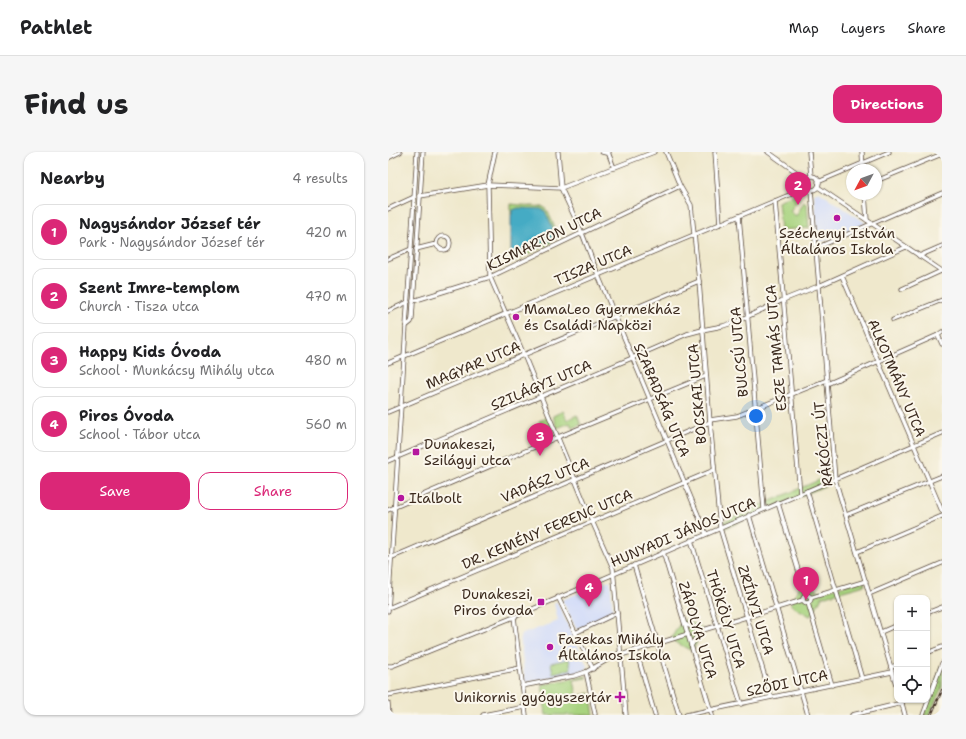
<!DOCTYPE html>
<meta charset="utf-8">
<style>
body{margin:0;font-family:"Shantell Sans",sans-serif;background:#f6f6f6;color:#202124}
.controls{position:absolute;right:12px;bottom:12px;display:grid;overflow:hidden;border-radius:8px;box-shadow:0 1px 3px #0004}
.controls button{width:36px;height:36px;display:grid;place-items:center;padding:0;border:0;border-bottom:1px solid #e0e0e0;background:#fff;color:#202124;font:20px sans-serif}
.compass{position:absolute;left:458px;top:12px;width:36px;height:36px;border-radius:50%;background:#fff;box-shadow:0 1px 3px #0004;rotate:229deg}
.you{position:absolute;left:368px;top:264px;width:14px;height:14px;margin:-10px;border:3px solid #fff;border-radius:50%;background:#1a73e8;box-shadow:0 0 0 6px #1a73e833}
.badge{display:grid;place-items:center;width:26px;height:26px;border-radius:50%;background:#db2777;color:#fff;font-size:13px;font-weight:700}
.pin{position:absolute;translate:-50% -33px;filter:drop-shadow(0 1px 2px #0008)}
.pin::after{content:'';position:absolute;top:21px;width:14px;height:12px;background:inherit;clip-path:polygon(0 0,100% 0,50% 100%)}
.list{margin:0;padding:0;list-style:none}
h2{display:flex;justify-content:space-between;align-items:center;height:52px;margin:0;padding:0 16px;font-size:17px}
h2 small{font-size:13px;font-weight:400;color:#757577}
.list li{display:grid;grid-template-columns:26px 1fr auto;gap:12px;align-items:center;box-sizing:border-box;height:56px;margin:0 8px 8px;padding:0 8px;border:1px solid #e0e0e0;border-radius:12px}
.list b{display:block;font-size:15px;white-space:nowrap}
.list p{margin:0;font-size:13px;white-space:nowrap;color:#757577}
.list em{font-size:13px;font-style:normal;color:#757577}
.actions{display:flex;gap:8px;padding:12px 16px}
.actions a{flex:1;padding:9px 0;border:1px solid #db2777;border-radius:12px;text-align:center;font-size:14px;color:#db2777}
.actions .main{background:#db2777;color:#fff}
.icon{flex:none;width:22px;height:22px;fill:none;stroke:currentColor;stroke-width:2;stroke-linecap:round;stroke-linejoin:round}
.map{position:relative;flex:none;width:554px;height:563px;overflow:hidden;border-radius:12px}
header{display:flex;align-items:center;gap:24px;box-sizing:border-box;height:56px;padding:0 20px;background:#fff;border-bottom:1px solid #e0e0e0}
header strong{font-size:19px}
nav{display:flex;gap:22px;margin-inline-start:auto;font-size:14px}
.intro{display:flex;align-items:center;justify-content:space-between;box-sizing:border-box;height:96px;padding:0 24px}
h1{margin:0;font-size:28px}
.button{padding:10px 18px;border-radius:12px;background:#db2777;color:#fff;font-size:14px;font-weight:700}
main{display:flex;gap:24px;padding:0 24px}
aside{flex:1;background:#fff;border-radius:12px;box-shadow:0 1px 3px #0004}
.map>svg:first-child{display:block}
.built{fill:#d0daf9}
.green{fill:#a8d37f;stroke:#727e4e}
.water{fill:#44abc4;stroke:#406a71}
.lines{fill:none;stroke-linecap:round;stroke-linejoin:round}
.minor-casing{stroke:#564638;stroke-width:5}
.minor{stroke:#fff;stroke-width:3.5}
.rail-casing{stroke:#3b2a1e;stroke-width:2.5}
.rail{stroke:#fbf7ec;stroke-width:1;stroke-dasharray:3;stroke-linecap:butt}
.poi-dot{fill:#b5179e;stroke:#fbf7ec;stroke-width:1.5}
.labels{text-anchor:middle;stroke-width:4;stroke-linejoin:round;paint-order:stroke}
.poi-label{font-size:14px;fill:#3b2a1e;stroke:#fbf7ec;text-anchor:start}
.street-label{font-size:14px;fill:#3b2a1e;stroke:#fbf7ec}
</style>
<header>
<strong>Pathlet</strong>
<nav><a>Map</a><a>Layers</a><a>Share</a></nav>
</header>
<div class="intro"><h1>Find us</h1><a class="button">Directions</a></div>
<main>
<aside>
<h2>Nearby<small>4 results</small></h2>
<ul class="list">
<li><span class="badge">1</span><div><b>Nagysándor József tér</b><p>Park · Nagysándor József tér</p></div><em>420 m</em></li>
<li><span class="badge">2</span><div><b>Szent Imre-templom</b><p>Church · Tisza utca</p></div><em>470 m</em></li>
<li><span class="badge">3</span><div><b>Happy Kids Óvoda</b><p>School · Munkácsy Mihály utca</p></div><em>480 m</em></li>
<li><span class="badge">4</span><div><b>Piros Óvoda</b><p>School · Tábor utca</p></div><em>560 m</em></li>
</ul>
<div class="actions"><a class="main">Save</a><a>Share</a></div>
</aside>
<div class="map">
<svg width="554" height="563" viewBox="0 0 554 563">
<rect width="100%" height="100%" fill="#fbf7ec"/>
<filter id="ink" filterUnits="userSpaceOnUse"><feTurbulence type="fractalNoise" baseFrequency=".025" numOctaves="2"/><feDisplacementMap in="SourceGraphic" scale="8" xChannelSelector="R" yChannelSelector="G"/><feConvolveMatrix kernelMatrix="1 2 1 2 8 2 1 2 1" color-interpolation-filters="sRGB"/></filter>
<filter id="wash" filterUnits="userSpaceOnUse"><feTurbulence type="fractalNoise" baseFrequency=".012" numOctaves="4" result="noise"/><feDisplacementMap in="SourceGraphic" scale="16" xChannelSelector="R" yChannelSelector="G"/><feGaussianBlur stdDeviation="0.9" result="paint"/><feColorMatrix in="noise" values="0 0 0 0 0 0 0 0 0 0 0 0 0 0 0 0 0 1.4 0 .05"/><feComposite in="paint" operator="in"/></filter>
<g filter="url(#wash)">
<rect width="100%" height="100%" fill="#efe8cc"/>
<g class="built">
<polygon points="431,40 478,71 431,91 426,42"/>
<polygon points="222,428 225,461 189,478 174,448"/>
<polygon points="169,450 200,516 198,516 198,519 137,531 132,483 170,469 166,451"/>
</g>
<g class="green">
<polygon points="406,43 411,46 402,59 408,64 416,50 419,53 421,76 393,78 390,50"/>
<polygon points="123,52 156,55 160,60 171,85 170,85 165,87 163,84 164,80 166,79 125,58 123,63"/>
<polygon points="158,89 163,89 163,91 125,110 123,109 123,100 126,107 137,96 142,92"/>
<polygon points="175,259 179,268 189,263 193,273 184,276 182,271 169,276 165,264"/>
<polygon points="160,265 167,282 166,285 159,288 151,269"/>
<polygon points="445,322 446,330 336,377 334,370"/>
<polygon points="475,428 477,433 434,445 424,463 422,464 403,453 403,451 413,432 415,431 433,440"/>
<polygon points="294,468 298,468 314,476 314,481 306,496 302,498 285,489 284,485"/>
<polygon points="181,507 183,517 165,521 163,511"/>
<polygon points="554,513 554,535 541,563 536,563"/>
<polygon points="198,524 198,526 186,528 189,544 202,541 206,563 158,563 154,532 157,531 158,532"/>
</g>
<path class="water" d="M130,56L153,57L157,59L166,79L164,81L163,84L165,87L163,89C141,90 141,94 125,107L123,99V64L125,58Z"/>
</g>
<g filter="url(#ink)">
<g class="lines">
<defs>
<g id="minor">
<polyline points="107,0 100,33 102,125 136,203 204,369 225,416 238,563"/>
<polyline points="170,0 173,36 194,81 210,123 318,382"/>
<polyline points="214,0 218,1 221,0"/>
<polyline points="220,0 226,16"/>
<polyline points="278,0 292,34 303,53 311,129 322,270 332,376 383,545"/>
<polyline points="327,0 332,72"/>
<polyline points="380,0 418,27"/>
<polyline points="421,0 423,24"/>
<polyline points="474,0 475,18"/>
<polyline points="0,6 12,0"/>
<circle cx="424" cy="31" r="7"/>
<polyline points="488,29 554,2"/>
<polyline points="430,30 501,0"/>
<polyline points="430,35 554,119"/>
<polyline points="423,38 447,327 509,536"/>
<polyline points="477,42 479,68"/>
<polyline points="32,44 100,33 173,36 266,0"/>
<polyline points="387,49 412,342"/>
<polyline points="0,57 26,45"/>
<polyline points="351,64 376,357"/>
<polyline points="428,96 554,41"/>
<path d="M28,97L48,92C51,99 62,101 62,91C62,82 49,81 48,92"/>
<polyline points="531,104 554,94"/>
<polyline points="0,107 23,97"/>
<polyline points="454,124 554,359"/>
<polyline points="514,137 553,119"/>
<polyline points="25,149 102,125 292,34"/>
<polyline points="0,159 20,150"/>
<polyline points="505,168 554,148"/>
<polyline points="18,174 23,170 24,167 35,0"/>
<polyline points="550,183 554,192"/>
<polyline points="0,211 418,36"/>
<polyline points="439,232 550,183 554,180"/>
<polyline points="0,260 311,129"/>
<polyline points="322,268 349,264 439,228"/>
<polyline points="0,309 244,206 299,182 314,178 335,174 350,169 395,148 433,133 518,95"/>
<polyline points="419,339 474,527"/>
<polyline points="390,351 418,444"/>
<polyline points="0,358 170,285 318,224"/>
<polyline points="361,363 420,563"/>
<polyline points="458,363 554,324"/>
<polyline points="303,388 353,552"/>
<polyline points="275,400 324,563"/>
<polyline points="469,400 554,364"/>
<polyline points="0,407 322,270"/>
<polyline points="246,413 291,563"/>
<polyline points="481,442 554,411"/>
<circle cx="419" cy="447" r="4"/>
<polyline points="170,445 205,517"/>
<polyline points="422,446 478,429"/>
<polyline points="420,451 444,533"/>
<polyline points="0,456 326,318"/>
<polyline points="0,459 29,0"/>
<polyline points="539,461 554,455"/>
<polyline points="126,465 138,563"/>
<polyline points="297,472 312,479 303,494"/>
<polyline points="312,479 415,448"/>
<polyline points="493,480 509,473"/>
<polyline points="187,481 229,461"/>
<polyline points="248,498 267,563"/>
<polyline points="539,501 554,495"/>
<polyline points="233,503 300,482"/>
<polyline points="0,514 4,514 126,465 554,281"/>
<polyline points="503,515 509,513"/>
<polyline points="198,520 207,562"/>
<polyline points="134,534 186,524 198,520 233,500"/>
<polyline points="0,543 132,516"/>
<polyline points="513,548 517,563"/>
<polyline points="0,551 1,563"/>
<polyline points="95,563 137,555"/>
<polyline points="298,563 504,520"/>
<polyline points="464,563 514,551"/>
<polyline points="535,563 554,511"/>
</g>
</defs>
<use href="#minor" class="minor-casing"/>
<use href="#minor" class="minor"/>
<defs>
<polyline id="rail" points="543,563 554,538"/>
</defs>
<use href="#rail" class="rail-casing"/>
<use href="#rail" class="rail"/>
</g>
</g>
<g class="poi-dot">
<circle cx="449" cy="66" r="4"/>
<circle cx="128" cy="165" r="4"/>
<rect x="24" y="296" width="8" height="8" rx="2"/>
<circle cx="13" cy="346" r="4"/>
<rect x="149" y="446" width="8" height="8" rx="2"/>
<circle cx="162" cy="495" r="4"/>
<path d="M230 539h4v4h4v4h-4v4h-4v-4h-4v-4h4z"/>
</g>
<g class="labels">
<g class="poi-label">
<text x="449" y="86" text-anchor="middle">Széchenyi István<tspan x="449" dy="16">Általános Iskola</tspan></text>
<text x="136" y="162">MamaLeo Gyermekház<tspan x="136" dy="16">és Családi Napközi</tspan></text>
<text x="36" y="297">Dunakeszi,<tspan x="36" dy="16">Szilágyi utca</tspan></text>
<text x="21" y="351">Italbolt</text>
<text x="145" y="447" text-anchor="end">Dunakeszi,<tspan x="145" dy="16">Piros óvoda</tspan></text>
<text x="170" y="492">Fazekas Mihály<tspan x="170" dy="16">Általános Iskola</tspan></text>
<text x="224" y="550" text-anchor="end">Unikornis gyógyszertár</text>
</g>
<g class="street-label">
<text transform="translate(156 87) rotate(-26)" y="5">KISMARTON UTCA</text>
<text transform="translate(205 113) rotate(-23)" y="5">TISZA UTCA</text>
<text transform="translate(388 196) rotate(-95)" y="5">ESZE TAMÁS UTCA</text>
<text transform="translate(351 200) rotate(-95)" y="5">BULCSÚ UTCA</text>
<text transform="translate(85 213) rotate(-23)" y="5">MAGYAR UTCA</text>
<text transform="translate(509 226) rotate(67)" y="5">ALKOTMÁNY UTCA</text>
<text transform="translate(153 233) rotate(-23)" y="5">SZILÁGYI UTCA</text>
<text transform="translate(309 242) rotate(-95)" y="5">BOCSKAI UTCA</text>
<text transform="translate(274 248) rotate(67)" y="5">SZABADSÁG UTCA</text>
<text transform="translate(435 292) rotate(-96)" y="5">RÁKÓCZI ÚT</text>
<text transform="translate(157 328) rotate(-23)" y="5">VADÁSZ UTCA</text>
<text transform="translate(159 377) rotate(-23)" y="5">DR. KEMÉNY FERENC UTCA</text>
<text transform="translate(295 380) rotate(-23)" y="5">HUNYADI JÁNOS UTCA</text>
<text transform="translate(368 458) rotate(73)" y="5">ZRÍNYI UTCA</text>
<text transform="translate(338 467) rotate(73)" y="5">THÖKÖLY UTCA</text>
<text transform="translate(310 478) rotate(73)" y="5">ZÁPOLYA UTCA</text>
<text transform="translate(399 531) rotate(-12)" y="5">SZŐDI UTCA</text>
</g>
</g>
</svg>
<div class="controls">
<button>+</button>
<button>−</button>
<button><svg class="icon" aria-label="locate" viewBox="0 0 24 24"><circle cx="12" cy="12" r="6"/><path d="M12 2v4M12 18v4M2 12h4M18 12h4"/></svg></button>
</div>
<svg class="compass" viewBox="-18 -18 36 36"><path d="M0-13l5 13h-10z" fill="#e53935"/><path d="M0 13l5-13h-10z" fill="#757577"/></svg>
<div class="you"></div>
<div class="pin badge" style="left:418px;top:448px">1</div>
<div class="pin badge" style="left:410px;top:53px">2</div>
<div class="pin badge" style="left:152px;top:304px">3</div>
<div class="pin badge" style="left:201px;top:455px">4</div>
</div>
</main>
